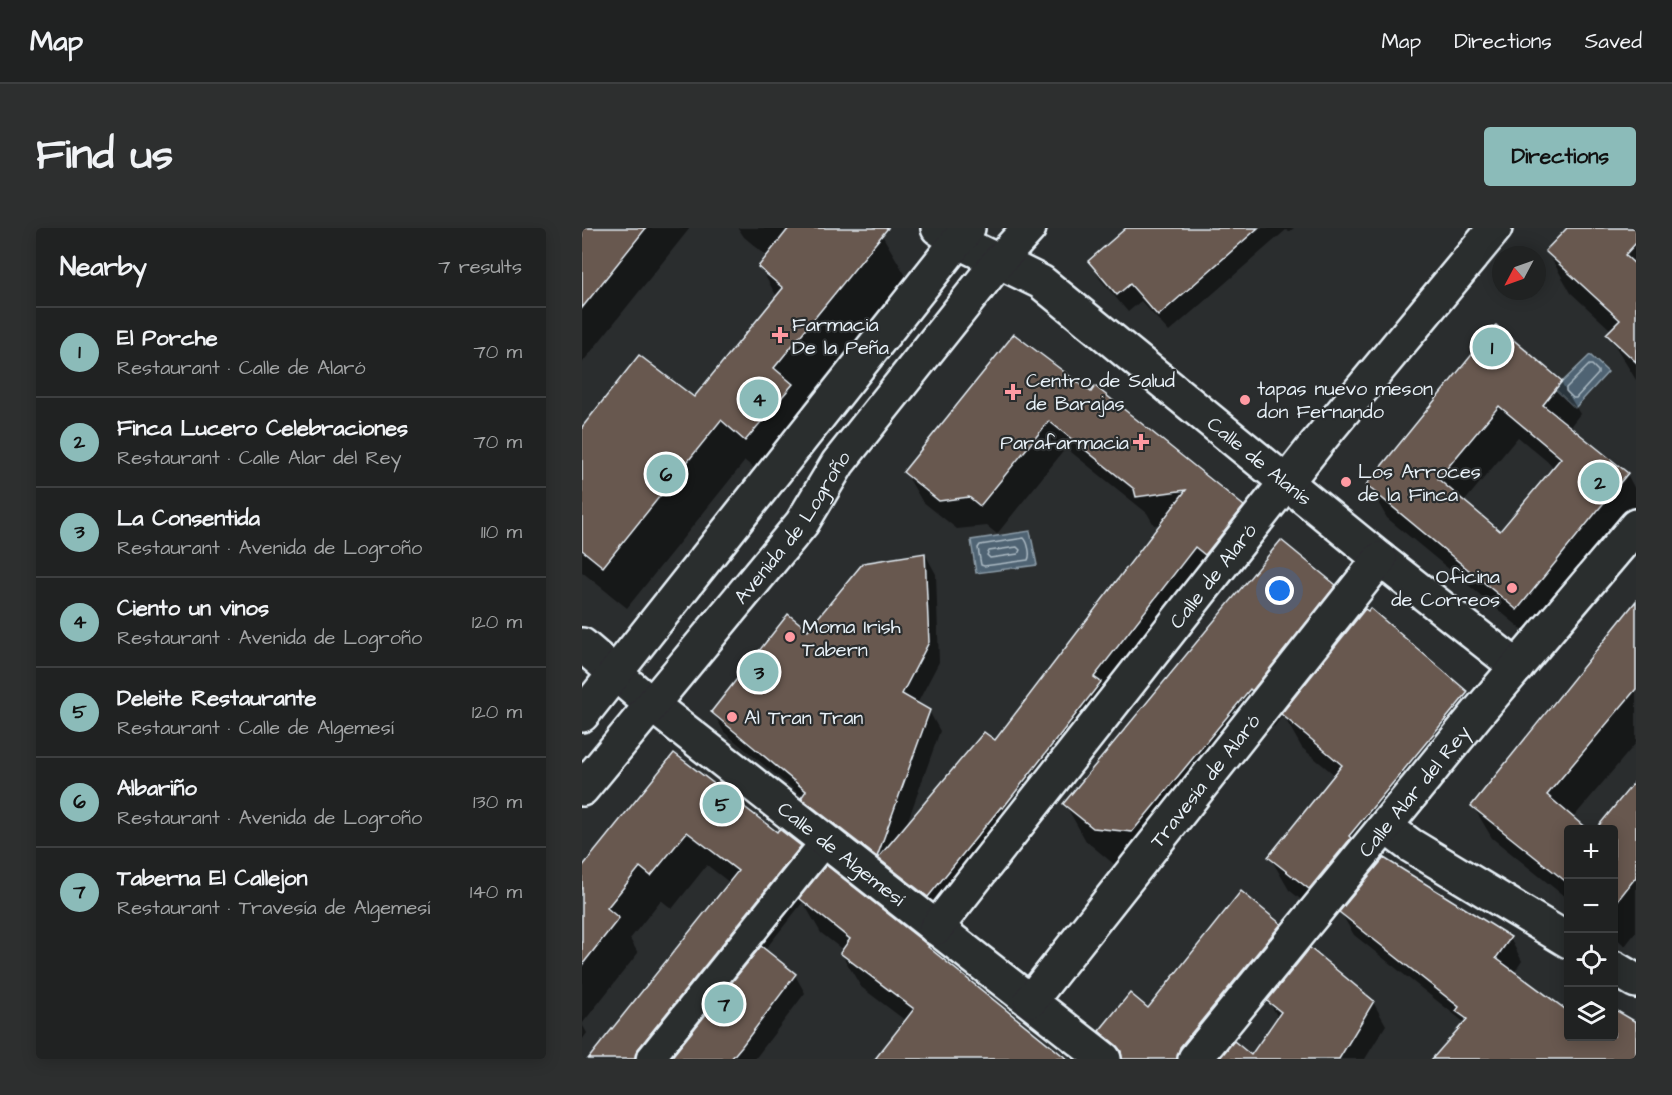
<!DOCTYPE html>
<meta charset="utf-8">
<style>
body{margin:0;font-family:"Architects Daughter",sans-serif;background:#2d2f2f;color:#f1f3f6}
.controls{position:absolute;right:18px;bottom:18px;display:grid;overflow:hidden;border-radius:6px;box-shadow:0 3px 15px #0003}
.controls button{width:54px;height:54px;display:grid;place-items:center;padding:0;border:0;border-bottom:2px solid #3d3f40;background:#202222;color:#f1f3f6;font:30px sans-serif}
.compass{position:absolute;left:910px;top:18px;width:54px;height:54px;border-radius:50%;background:#202222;box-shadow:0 3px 15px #0003;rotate:229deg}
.you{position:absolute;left:698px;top:363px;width:21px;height:21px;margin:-15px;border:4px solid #fff;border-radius:50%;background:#1a73e8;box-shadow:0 0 0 9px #1a73e833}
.badge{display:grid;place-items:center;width:39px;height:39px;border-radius:50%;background:#8bbbb9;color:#111;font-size:20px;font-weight:700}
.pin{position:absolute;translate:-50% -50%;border:3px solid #fff;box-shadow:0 2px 6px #0006}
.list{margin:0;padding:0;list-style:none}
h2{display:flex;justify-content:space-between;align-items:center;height:78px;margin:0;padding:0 24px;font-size:26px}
h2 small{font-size:20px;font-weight:400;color:#a2a4a5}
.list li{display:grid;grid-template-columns:39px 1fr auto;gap:18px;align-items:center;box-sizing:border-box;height:90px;padding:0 24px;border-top:2px solid #3d3f40}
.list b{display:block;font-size:22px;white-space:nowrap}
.list p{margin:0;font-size:20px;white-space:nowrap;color:#a2a4a5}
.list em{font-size:20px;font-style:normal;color:#a2a4a5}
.icon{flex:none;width:33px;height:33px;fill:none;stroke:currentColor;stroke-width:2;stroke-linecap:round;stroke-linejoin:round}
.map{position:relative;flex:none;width:1054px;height:831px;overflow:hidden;border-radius:6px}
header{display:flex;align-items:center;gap:36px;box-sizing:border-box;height:84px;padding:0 30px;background:#202222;border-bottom:2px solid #3d3f40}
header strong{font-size:28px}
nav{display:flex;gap:33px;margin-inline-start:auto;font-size:21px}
.intro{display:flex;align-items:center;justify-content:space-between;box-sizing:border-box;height:144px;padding:0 36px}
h1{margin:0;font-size:42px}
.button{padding:15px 27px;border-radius:6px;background:#8bbbb9;color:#111;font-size:21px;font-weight:700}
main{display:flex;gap:36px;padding:0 36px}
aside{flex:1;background:#202222;border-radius:6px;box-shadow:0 3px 15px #0003}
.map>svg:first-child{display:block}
.water{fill:#4f6473;stroke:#8c9ca8;stroke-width:1.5}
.shadow{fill:#0007;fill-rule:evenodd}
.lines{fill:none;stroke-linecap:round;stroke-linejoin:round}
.shore{stroke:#abb9c3;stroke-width:1.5}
.building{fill:#685850;stroke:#e8f1f8;stroke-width:1.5;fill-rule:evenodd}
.pedestrian-casing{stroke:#e8f1f8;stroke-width:32}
.minor-casing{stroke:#e8f1f8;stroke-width:38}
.secondary-casing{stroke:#e8f1f8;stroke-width:38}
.pedestrian{stroke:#2a2d2e;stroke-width:27}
.minor{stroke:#2a2d2e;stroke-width:33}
.secondary{stroke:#2a2d2e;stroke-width:33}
.poi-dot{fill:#ff9aa2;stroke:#2a2d2e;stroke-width:2}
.labels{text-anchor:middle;stroke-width:4.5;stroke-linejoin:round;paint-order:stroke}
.poi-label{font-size:20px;fill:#e8f1f8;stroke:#2a2d2e;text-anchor:start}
.street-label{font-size:20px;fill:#e8f1f8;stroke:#2a2d2e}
</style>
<header>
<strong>Map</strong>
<nav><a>Map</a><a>Directions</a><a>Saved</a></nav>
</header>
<div class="intro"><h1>Find us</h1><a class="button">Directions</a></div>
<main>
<aside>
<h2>Nearby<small>7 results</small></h2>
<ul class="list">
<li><span class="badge">1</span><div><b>El Porche</b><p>Restaurant · Calle de Alaró</p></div><em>70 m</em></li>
<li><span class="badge">2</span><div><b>Finca Lucero Celebraciones</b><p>Restaurant · Calle Alar del Rey</p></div><em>70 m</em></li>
<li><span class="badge">3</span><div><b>La Consentida</b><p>Restaurant · Avenida de Logroño</p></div><em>110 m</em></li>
<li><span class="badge">4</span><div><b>Ciento un vinos</b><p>Restaurant · Avenida de Logroño</p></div><em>120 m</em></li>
<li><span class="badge">5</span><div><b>Deleite Restaurante</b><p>Restaurant · Calle de Algemesí</p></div><em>120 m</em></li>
<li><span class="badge">6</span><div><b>Albariño</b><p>Restaurant · Avenida de Logroño</p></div><em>130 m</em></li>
<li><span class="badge">7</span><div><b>Taberna El Callejon</b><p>Restaurant · Travesía de Algemesí</p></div><em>140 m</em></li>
</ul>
</aside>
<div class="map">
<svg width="1054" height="831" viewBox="0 0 1054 831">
<rect width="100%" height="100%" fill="#2a2d2e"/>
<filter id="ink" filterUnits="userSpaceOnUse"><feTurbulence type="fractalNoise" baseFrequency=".0167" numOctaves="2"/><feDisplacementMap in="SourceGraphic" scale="12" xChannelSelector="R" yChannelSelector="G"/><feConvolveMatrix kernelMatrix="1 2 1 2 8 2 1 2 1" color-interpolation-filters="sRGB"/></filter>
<g filter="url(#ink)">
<g class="water">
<polygon points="1008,127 1026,144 993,180 973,161"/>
<polygon points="448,303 455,337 394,345 389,312"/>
</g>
<g class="shadow">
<polygon points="0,0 108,0 0,135"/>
<polygon points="156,0 292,0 300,7 324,48 221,176 234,199 188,253 163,233 45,380 0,344 0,201 112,171 195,69 178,39 186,29 162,9"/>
<polygon points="546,0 712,0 707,4 704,2 587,104 559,73 546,84 518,51 508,34"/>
<polygon points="987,0 1054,0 1054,152 1026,106 1030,103 989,65 965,23"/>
<path d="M914,99L979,154L998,186L987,200L1045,246L1054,263V290L954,413L805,290L786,257ZM936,209L973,240L919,305L882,274Z"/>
<polygon points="432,109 661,279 677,307 363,697 232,589 221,569 142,504 131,484 226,404 343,326 354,346 357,434 335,476 347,483 358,503 324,598 413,514 580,296 572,297 565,285 484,220 415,306 405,298 375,301 340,273 323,244"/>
<polygon points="753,358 774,394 885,465 904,498 786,642 788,644 747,694 707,662 688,629 754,548 720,520 701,487 692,499 690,497 572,641 533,637 504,613 483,576"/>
<polygon points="1054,376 1054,515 991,590 987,602 987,672 910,610 891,578"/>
<path d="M92,527L195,606L218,619L236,650L348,722L483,831H295L324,793L279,759L259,725L261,722L239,705L221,674L182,723L213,747L223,765L173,831H13L148,655L125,637L90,681L79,672L48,711L56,725L0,796V642ZM247,692L275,715L273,717L245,694Z"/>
<polygon points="1054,555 1054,704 1043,718 1032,708 1032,602 1015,602"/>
<polygon points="759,685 928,710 940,733 932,745 987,808 1032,808 1032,783 1054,795 1054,831 852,831 883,795 772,707"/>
<polygon points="698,697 711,719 619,831 538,831 532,826 519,804 567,783"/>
<polygon points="687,773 791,774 804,797 783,831 639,831 669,829 696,790"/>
<polygon points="0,796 5,805 0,812"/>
</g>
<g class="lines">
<g class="shore">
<polygon points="1007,137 1010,137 1016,143 1016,146 994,170 991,170 984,163 984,160"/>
<path d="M442,310C446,314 449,327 446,332L402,338L399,337L396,320L398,317Z"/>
<polygon points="435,319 438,322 436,326 408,330 405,327 407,323"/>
</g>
</g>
<g class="building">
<polygon points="0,0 64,0 0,80"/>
<polygon points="207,0 306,0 192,140 211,156 163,213 139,192 21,339 0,322 0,199 57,127 112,169 201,60 176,39"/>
<polygon points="544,0 676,0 576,88 548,56 535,67 506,33"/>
<polygon points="985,0 1054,0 1054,15 1043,27 1054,37 1054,134 1024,106 1038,92 963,23"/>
<path d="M914,97L980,153L961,177L1046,245L935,382L784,257ZM917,178L979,230L918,303L856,251Z"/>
<polygon points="432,106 509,164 513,158 662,278 623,327 613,319 512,449 519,454 421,580 419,579 346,669 296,630 402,504 413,512 604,262 554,269 552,261 467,193 398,278 387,269 357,273 321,244"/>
<polygon points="699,312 754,357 670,463 668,461 550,604 511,600 481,576"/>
<polygon points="343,325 347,414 320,466 348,482 295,629 219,570 224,563 129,484 206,386 226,402 281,335"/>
<polygon points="1054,373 1054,461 965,567 1006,602 987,602 987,656 889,578"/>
<polygon points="788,380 886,464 767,608 769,610 727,661 686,629 760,537 699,486 783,381 786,383"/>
<polygon points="92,525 195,604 197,601 219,618 56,821 53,831 6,831 156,643 105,604 69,648 58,639 25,680 37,690 0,737 0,639"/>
<polygon points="1054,552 1054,649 1032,677 1032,602 1013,602"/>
<polygon points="802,630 929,709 914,730 987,784 987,808 1032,808 1032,781 1054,794 1054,831 850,831 885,791 874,783 877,779 757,684"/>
<polygon points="244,637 347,718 346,719 485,831 293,831 332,781 258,725 268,711 217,670"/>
<polygon points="659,663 699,696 598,819 595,831 540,831 539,823 534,817 517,803 548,765 566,780"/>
<polygon points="179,718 214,746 160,818 149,831 88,831"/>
<polygon points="728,720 792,773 757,831 637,831 652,813 669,827 699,784 685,773"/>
</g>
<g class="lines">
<defs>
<polyline id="pedestrian" points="68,831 244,612"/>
<g id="minor">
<path id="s1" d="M356,0L375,13L459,54L798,331L935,439"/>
<path id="s2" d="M0,417L70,477L522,831"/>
<polyline points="804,599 828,617 987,713"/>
<path id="s3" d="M354,700L735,215L913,0"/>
<polyline points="1032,740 1054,753"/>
<path id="s4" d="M449,772L798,331"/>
<path id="s5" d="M613,831L894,487L1054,298"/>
</g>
<g id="secondary">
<polyline points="0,487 386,0"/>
<path id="s6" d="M0,561L220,295L256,235L417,33L447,0"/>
</g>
</defs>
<use href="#pedestrian" class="pedestrian-casing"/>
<use href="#minor" class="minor-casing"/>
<use href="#secondary" class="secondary-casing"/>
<use href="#pedestrian" class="pedestrian"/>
<use href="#minor" class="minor"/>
<use href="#secondary" class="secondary"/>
</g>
</g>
<g class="poi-dot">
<path d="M195 98h6v6h6v6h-6v6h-6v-6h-6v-6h6z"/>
<path d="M428 155h6v6h6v6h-6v6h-6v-6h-6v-6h6z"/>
<circle cx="663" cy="172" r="6"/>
<path d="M556 205h6v6h6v6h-6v6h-6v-6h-6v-6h6z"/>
<circle cx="764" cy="254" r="6"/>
<circle cx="930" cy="360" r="6"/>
<circle cx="208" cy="409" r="6"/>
<circle cx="150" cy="489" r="6"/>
</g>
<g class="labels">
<g class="poi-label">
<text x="210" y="103">Farmacia<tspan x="210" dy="23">De la Peña</tspan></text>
<text x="444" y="159">Centro de Salud<tspan x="444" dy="23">de Barajas</tspan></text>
<text x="675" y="167">tapas nuevo meson<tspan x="675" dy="23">don Fernando</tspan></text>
<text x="547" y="221" text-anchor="end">Parafarmacia</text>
<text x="776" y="250">Los Arroces<tspan x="776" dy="23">de la Finca</tspan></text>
<text x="918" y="355" text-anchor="end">Oficina<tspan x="918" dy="23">de Correos</tspan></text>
<text x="220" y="405">Moma Irish<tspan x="220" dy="23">Tabern</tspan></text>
<text x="162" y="496">Al Tran Tran</text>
</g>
<g class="street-label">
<text dy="7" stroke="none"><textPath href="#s1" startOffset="399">Calle de Alanís</textPath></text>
<text dy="7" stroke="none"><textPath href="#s6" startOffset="336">Avenida de Logroño</textPath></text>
<text dy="7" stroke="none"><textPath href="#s3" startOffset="448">Calle de Alaró</textPath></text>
<text dy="7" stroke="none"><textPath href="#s4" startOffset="280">Travesía de Alaró</textPath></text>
<text dy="7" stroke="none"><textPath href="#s5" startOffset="346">Calle Alar del Rey</textPath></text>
<text dy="7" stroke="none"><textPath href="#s2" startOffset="333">Calle de Algemesí</textPath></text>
</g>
</g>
</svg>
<div class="controls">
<button>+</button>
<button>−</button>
<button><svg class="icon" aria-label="locate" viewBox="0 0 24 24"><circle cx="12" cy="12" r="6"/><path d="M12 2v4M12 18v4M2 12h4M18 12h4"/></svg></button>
<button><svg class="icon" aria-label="layers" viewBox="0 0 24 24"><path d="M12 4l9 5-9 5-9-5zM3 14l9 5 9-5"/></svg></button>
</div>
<svg class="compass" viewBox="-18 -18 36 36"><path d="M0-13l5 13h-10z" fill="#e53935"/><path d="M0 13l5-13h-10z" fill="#a2a4a5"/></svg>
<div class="you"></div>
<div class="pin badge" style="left:910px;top:119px">1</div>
<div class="pin badge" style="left:1018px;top:254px">2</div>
<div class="pin badge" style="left:177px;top:444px">3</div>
<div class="pin badge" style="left:177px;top:171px">4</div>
<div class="pin badge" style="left:140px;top:576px">5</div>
<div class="pin badge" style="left:84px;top:246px">6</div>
<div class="pin badge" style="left:142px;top:776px">7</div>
</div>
</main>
